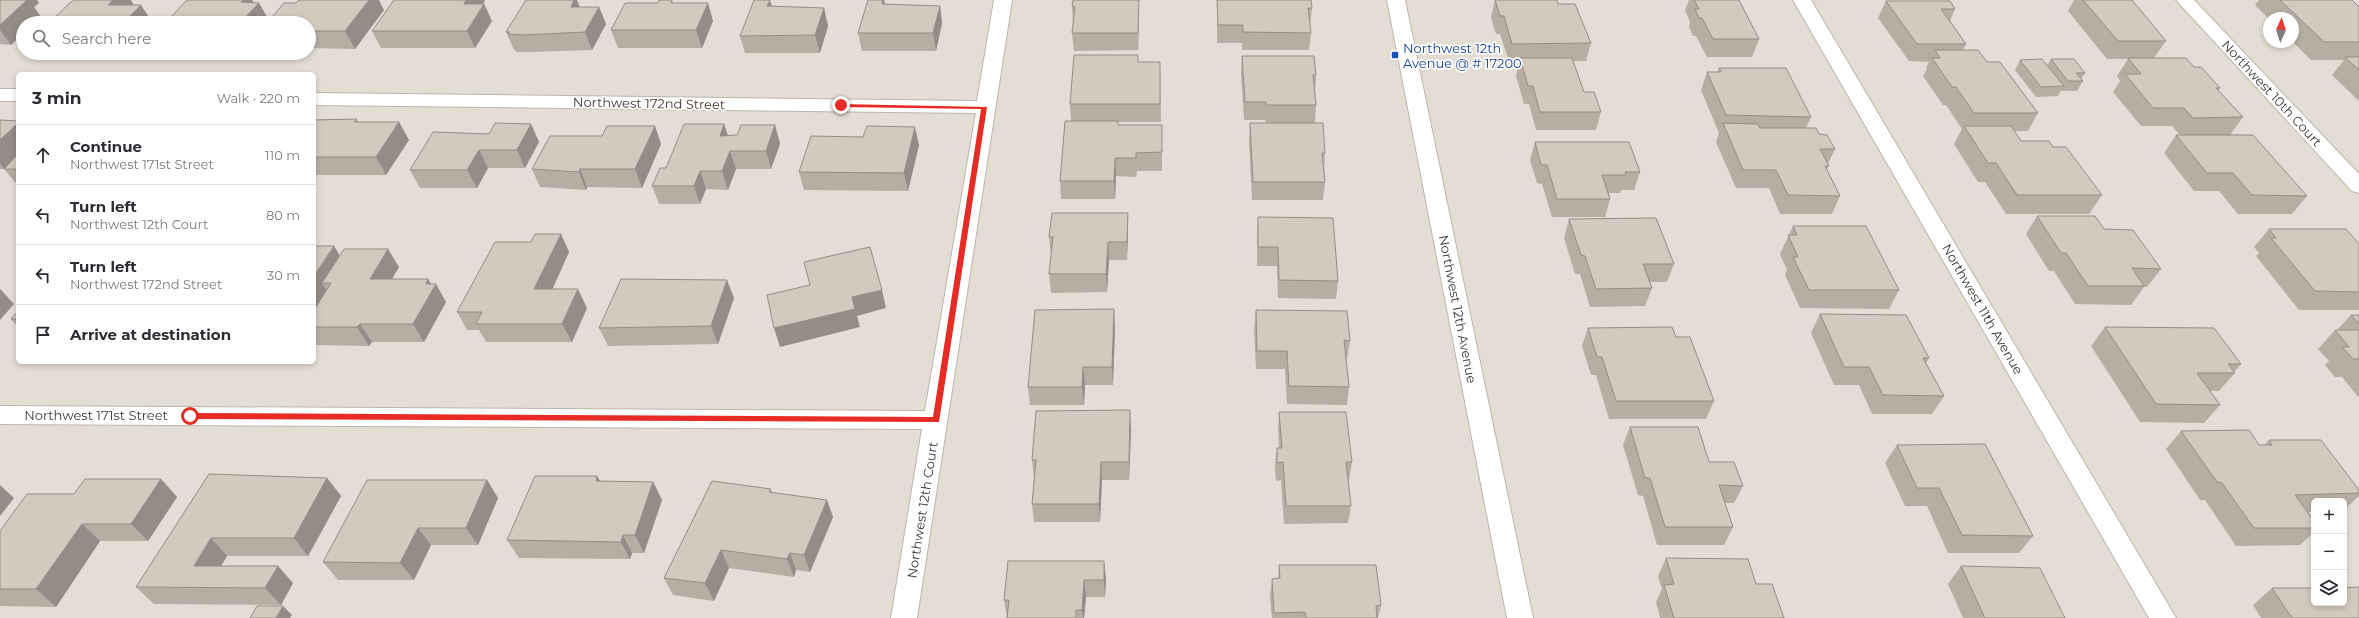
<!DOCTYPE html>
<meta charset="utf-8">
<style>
body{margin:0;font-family:Montserrat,sans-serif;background:#f2f2f3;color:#2b2b33}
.controls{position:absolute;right:12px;bottom:12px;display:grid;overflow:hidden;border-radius:6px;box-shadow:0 2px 6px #0003}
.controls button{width:36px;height:36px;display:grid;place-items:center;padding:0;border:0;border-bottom:1px solid #e1e1e2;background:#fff;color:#2b2b33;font:20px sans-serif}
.compass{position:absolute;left:2263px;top:12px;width:36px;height:36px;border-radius:50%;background:#fff;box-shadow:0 2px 6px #0003;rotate:3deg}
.stop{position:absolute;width:12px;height:12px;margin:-9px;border:3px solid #e82b24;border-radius:50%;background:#fff}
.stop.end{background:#e82b24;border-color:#fff;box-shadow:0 1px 4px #0008}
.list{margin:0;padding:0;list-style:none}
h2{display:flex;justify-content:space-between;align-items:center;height:52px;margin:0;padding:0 16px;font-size:17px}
h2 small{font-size:13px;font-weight:400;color:#7c7c81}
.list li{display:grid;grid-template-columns:26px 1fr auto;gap:12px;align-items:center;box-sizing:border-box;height:60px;padding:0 16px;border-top:1px solid #e1e1e2}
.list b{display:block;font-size:15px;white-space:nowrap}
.list p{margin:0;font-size:13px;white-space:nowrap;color:#7c7c81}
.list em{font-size:13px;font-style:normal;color:#7c7c81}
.icon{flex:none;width:22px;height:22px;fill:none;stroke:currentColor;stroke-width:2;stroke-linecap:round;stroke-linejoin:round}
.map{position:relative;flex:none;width:2359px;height:618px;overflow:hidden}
.search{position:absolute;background:#fff;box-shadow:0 2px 6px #0003;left:16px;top:16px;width:300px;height:44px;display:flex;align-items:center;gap:10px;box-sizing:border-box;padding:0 14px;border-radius:22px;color:#7c7c81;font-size:15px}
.panel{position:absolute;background:#fff;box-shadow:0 2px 6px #0003;left:16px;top:72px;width:300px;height:292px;border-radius:6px}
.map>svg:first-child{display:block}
.residential{fill:#e4ddd3;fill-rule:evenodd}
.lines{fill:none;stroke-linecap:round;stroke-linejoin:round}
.minor-casing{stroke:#beb5ab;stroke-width:2}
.tertiary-casing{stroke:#beb5ab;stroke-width:2}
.minor{fill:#fff;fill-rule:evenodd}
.tertiary{fill:#fff;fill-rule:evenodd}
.wall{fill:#b6ada3}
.shaded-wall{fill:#948d85}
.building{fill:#d4c9be;stroke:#948d85}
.route{fill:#e82b24}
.transit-dot{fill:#1a4fb4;stroke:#fff;stroke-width:1.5}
.labels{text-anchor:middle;stroke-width:3.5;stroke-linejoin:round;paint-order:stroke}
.transit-label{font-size:13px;fill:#164399;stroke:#fff;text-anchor:start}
.street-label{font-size:13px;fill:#423b35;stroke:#fff}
</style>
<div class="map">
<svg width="2359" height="618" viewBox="0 0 2359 618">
<rect width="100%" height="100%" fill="#f1ece4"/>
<path class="residential" d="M0,0H2359V618H0ZM2269,18H2293V42H2269ZM23,23H309V53H23ZM18,74H314V362H18ZM2314,501H2344V603H2314Z"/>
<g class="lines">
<defs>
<g id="minor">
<polygon points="994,0 1012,0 917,618 891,618 922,429 0,424 0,406 925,411 976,113 314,105 314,93 977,101"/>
<polygon points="1793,0 1811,0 2176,618 2149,618"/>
<polygon points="2176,0 2194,0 2359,174 2359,193 2352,191"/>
<rect x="0" y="89" width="18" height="12"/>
</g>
<polygon id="tertiary" points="1387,0 1405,0 1533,618 1507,618"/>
</defs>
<use href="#minor" class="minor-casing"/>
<use href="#tertiary" class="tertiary-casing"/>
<use href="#minor" class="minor"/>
<use href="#tertiary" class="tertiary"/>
</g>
<g class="wall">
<polygon points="0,0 37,0 39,3 34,7 41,17 34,23 23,23 11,45 0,44"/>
<polygon points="187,0 252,0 269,20 384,10 355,49 309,48 309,23 267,23"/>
<polygon points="394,0 484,0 485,1 483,4 484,4 492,21 475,48 381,48 372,31"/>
<polygon points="577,0 579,7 599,7 606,24 592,50 530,52 516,52 515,50 514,50 506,32"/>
<polygon points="672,0 673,3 713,21 702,48 618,48 611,30 658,3"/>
<polygon points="868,0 884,0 885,4 940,6 942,23 936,51 862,51 858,33"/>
<polygon points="1217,0 1312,8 1310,25 1311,33 1309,50 1242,50 1242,43 1217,43"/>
<polygon points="1495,0 1558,4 1591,43 1586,61 1573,61 1584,92 1601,112 1596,130 1536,130 1529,104 1524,104 1516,76 1519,61 1509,61 1500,34 1496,34 1491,18"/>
<polygon points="1689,0 1739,0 1759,39 1752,57 1707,57 1696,36 1693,36 1689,27 1690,22 1685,10"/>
<polygon points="2074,0 2132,0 2166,41 2154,58 2194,67 2220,88 2218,90 2243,117 2230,135 2307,196 2292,214 2238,214 2219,191 2194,191 2164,153 2176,135 2180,135 2172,126 2141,126 2113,92 2120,81 2117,76 2128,59 2107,59 2068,11"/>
<polygon points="2259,0 2352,0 2359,7 2359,101 2332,75 2344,60 2311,60 2293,42 2293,18 2269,18 2269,19 2255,5"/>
<polygon points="1886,1 1955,9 1950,21 1966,44 1963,50 1987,62 2038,113 2028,131 2014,131 2021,141 2053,147 2102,195 2089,214 2006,214 1985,182 1978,182 1954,144 1962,129 1946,105 1943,105 1923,76 1927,69 1926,68 1929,62 1909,61 1878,18"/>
<polygon points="772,6 824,8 828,26 820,53 745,53 740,36"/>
<polygon points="1072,6 1139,8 1138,50 1074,51 1072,33 1073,24"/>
<polygon points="1242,56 1316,75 1315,93 1316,105 1315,123 1325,153 1324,169 1325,182 1323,200 1252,200 1249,141 1250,123 1266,123 1265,120 1244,120 1241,74"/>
<polygon points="2051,59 2085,73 2081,79 2083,81 2077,91 2062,91 2061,90 2058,96 2036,97 2015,70 2020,60 2047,66"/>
<polygon points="1138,62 1160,62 1161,122 1118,122 1118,125 1162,125 1162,171 1137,171 1136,177 1116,176 1115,199 1061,199 1060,181 1071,121 1070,104"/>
<polygon points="1719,68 1811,117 1806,128 1819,134 1835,149 1828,164 1829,166 1827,169 1840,196 1832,214 1780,214 1769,188 1736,188 1716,142 1719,133 1701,90 1707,72 1717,72"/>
<polygon points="357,119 358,122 399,122 409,140 386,175 314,175 314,120"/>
<polygon points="0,120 18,169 18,186 4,169 0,169"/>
<polygon points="531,124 539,142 525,168 488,168 477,188 420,188 410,170 489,134"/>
<polygon points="724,124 728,136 737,135 775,125 780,144 771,169 736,169 728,190 706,189 700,204 659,204 652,186 666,168"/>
<polygon points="863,137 919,145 908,191 804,190 799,172"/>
<polygon points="1535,142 1640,172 1634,190 1621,190 1620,193 1609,193 1610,199 1605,217 1552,217 1542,184 1537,183 1530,160"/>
<polygon points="661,144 642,188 587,187 586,190 540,187 532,169"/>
<polygon points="1128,213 1128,231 1127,260 1109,260 1107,292 1051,293 1049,274 1051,255 1049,237"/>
<polygon points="2037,216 2104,229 2161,269 2147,287 2144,287 2131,305 2075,304 2054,271 2049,271 2026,234"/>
<polygon points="1258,217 1338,281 1336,299 1278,298 1277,266 1257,266 1257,236"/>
<polygon points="1569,219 1674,264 1667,282 1650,282 1652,288 1645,306 1590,307 1580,274 1575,274 1564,238"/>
<polygon points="1793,226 1899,290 1889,309 1800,308 1785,275 1787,270 1780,254"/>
<polygon points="2269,229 2359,244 2359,310 2299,310 2256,256 2259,253 2254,247"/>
<polygon points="561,234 569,252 552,289 587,308 572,342 486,342 479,330 467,330 457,312 531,242"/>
<polygon points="314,246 334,246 340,256 399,267 392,279 431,284 446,302 424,342 372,342 369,346 316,345 314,343"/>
<polygon points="734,298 718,344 608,346 599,328"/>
<polygon points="1256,310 1350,341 1347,359 1346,359 1349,387 1347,405 1287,404 1285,369 1256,369 1254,329"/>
<polygon points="18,311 18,327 11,319"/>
<polygon points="1820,314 1929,358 1926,363 1944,396 1932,414 1872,414 1859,385 1834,385 1811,333"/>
<polygon points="2351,315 2359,315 2359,398 2342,377 2335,377 2325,365 2329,361 2318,349 2335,330 2337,330"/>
<polygon points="1115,327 1113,385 1085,385 1084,405 1030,405 1028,387"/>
<polygon points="2105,327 2241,364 2234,372 2235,373 2219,391 2210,391 2220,405 2204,423 2140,422 2091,346"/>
<polygon points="1588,328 1676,337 1714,401 1706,419 1609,419 1596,375 1591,375 1582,346"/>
<polygon points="1279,412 1352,462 1349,480 1348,480 1351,506 1348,523 1284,524 1281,480 1276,481 1275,466 1277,448 1279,448 1278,430"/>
<polygon points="1630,427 1709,462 1743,486 1734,503 1725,503 1733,527 1724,545 1657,545 1643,496 1638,495 1623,445"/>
<polygon points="1131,429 1129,480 1102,480 1100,522 1034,522 1032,504 1034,478 1032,460"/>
<polygon points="2181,431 2259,445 2264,445 2269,440 2359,490 2359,496 2344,510 2344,501 2314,501 2314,512 2308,512 2314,521 2314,532 2300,545 2236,546 2205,500 2200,500 2166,449"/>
<polygon points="1897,445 2033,536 2019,553 1948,553 1927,506 1905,506 1885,463"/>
<polygon points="209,474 327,478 341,496 308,556 227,556 221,566 293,583 281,605 154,604 136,587"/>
<polygon points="597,476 600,481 653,482 662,500 644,553 632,553 630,559 519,558 507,540"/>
<polygon points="161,479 177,497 148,541 100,541 56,607 0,606 0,531 74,494"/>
<polygon points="487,480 498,498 478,545 431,545 414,580 338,580 323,562"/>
<polygon points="771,489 772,493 827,500 833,517 810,572 796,570 794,577 729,568 714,601 673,595 664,578"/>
<polygon points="1666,558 1756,584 1784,618 1660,618 1656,602 1662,589 1658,576"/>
<polygon points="1008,561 1106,579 1105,597 1086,597 1084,618 1007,618 1004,600"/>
<polygon points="1279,565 1381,605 1378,618 1272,618 1270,596 1272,579 1278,579"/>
<polygon points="1961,566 2065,618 1963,618 1948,584"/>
<polygon points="2272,588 2359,618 2261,618 2253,605"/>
</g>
<g class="shaded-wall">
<polygon points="11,0 37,0 39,3 34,7 41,17 34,23 23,23 23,34 11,45 0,30 0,25"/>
<polygon points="113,0 131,0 135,7 108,5"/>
<polygon points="244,0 252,0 256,6 259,3 269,20 267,23 240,23 241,2"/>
<polygon points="369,0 379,0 384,10 355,49 345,31"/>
<polygon points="466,0 484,0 485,1 472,21 464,4"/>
<polygon points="574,0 577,0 583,15 571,7"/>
<polygon points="770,0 775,17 767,6"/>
<polygon points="883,0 884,0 887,15 882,4"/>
<polygon points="1139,0 1139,8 1138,50 1138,33"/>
<polygon points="708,3 713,21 702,48 696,30"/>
<polygon points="484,4 492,21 475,48 467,31"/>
<polygon points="141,5 153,23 123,23"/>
<polygon points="940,6 942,23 936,51 933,33"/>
<polygon points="599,7 606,24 592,50 585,32"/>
<polygon points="824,8 828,26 820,53 815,35"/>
<polygon points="399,122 409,140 386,175 376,157"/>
<polygon points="18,123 18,156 4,169 0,164 0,140"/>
<polygon points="531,124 539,142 525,168 517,150"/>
<polygon points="724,124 730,142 720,136"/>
<polygon points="775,125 780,144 771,169 766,151"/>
<polygon points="655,126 661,144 642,188 635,169"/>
<polygon points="915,127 919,145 908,191 904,173"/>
<polygon points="479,150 488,168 477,188 467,170"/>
<polygon points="730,151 736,169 728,190 722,171"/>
<polygon points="1115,158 1116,176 1115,199 1114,181"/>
<polygon points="580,169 587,187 586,190 579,172"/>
<polygon points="700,171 706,189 700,204 694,186"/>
<polygon points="1128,213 1128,231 1127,260 1127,242"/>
<polygon points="561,234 569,252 544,308 534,289"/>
<polygon points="1108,242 1109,260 1107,292 1106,274"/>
<polygon points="334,246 345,265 331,283 322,283 328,292 314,313 314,276"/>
<polygon points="388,249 399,267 381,297 370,279"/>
<polygon points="428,279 434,288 436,284 446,302 424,342 413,324 426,284"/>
<polygon points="727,280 734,298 718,344 711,326"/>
<polygon points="0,289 14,304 0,320"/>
<polygon points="578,289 587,308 572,342 562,324"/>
<polygon points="882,290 886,308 857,316 860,327 780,347 774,328 852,297"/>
<polygon points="1114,309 1115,327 1113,385 1112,367"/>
<polygon points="360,324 372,342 369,346 357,327"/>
<polygon points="1083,367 1085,385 1084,405 1082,387"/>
<polygon points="1130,410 1131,429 1129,480 1129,462"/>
<polygon points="1101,462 1102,480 1100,522 1099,504"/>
<polygon points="597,476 607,494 596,481"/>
<polygon points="327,478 341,496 308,556 294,538"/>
<polygon points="161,479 177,497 148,541 131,524"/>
<polygon points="487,480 498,498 478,545 466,528"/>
<polygon points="653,482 662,500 644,553 635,535"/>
<polygon points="0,485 14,498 0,516"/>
<polygon points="827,500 833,517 810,572 804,555"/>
<polygon points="82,524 100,541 56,607 36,589"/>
<polygon points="418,528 431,545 414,580 400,563"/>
<polygon points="623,535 632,553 630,559 621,542"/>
<polygon points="211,538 227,556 211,583 194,566"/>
<polygon points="721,550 729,568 714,601 705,583"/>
<polygon points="790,553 796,570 794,577 787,559"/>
<polygon points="1104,561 1106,579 1105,597 1104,580"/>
<polygon points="278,566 293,583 281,605 265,588"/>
<polygon points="1084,580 1086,597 1084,618 1083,618 1082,610"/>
<polygon points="283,606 292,615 290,618 276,618"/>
</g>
<g class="building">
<polygon points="0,0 27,0 0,25"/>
<polygon points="73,0 113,0 108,5 141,5 123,23 49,23"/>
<polygon points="187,0 244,0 241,2 259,3 240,23 165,23"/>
<polygon points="299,0 369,0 345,31 309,31 309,23 267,23 284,3 296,3"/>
<polygon points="394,0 466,0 464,4 484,4 467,31 372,31"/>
<polygon points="526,0 574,0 571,7 599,7 585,32 523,35 508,34 510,32 506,32"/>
<polygon points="659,0 672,0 671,3 708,3 696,30 611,30 625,3 658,3"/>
<polygon points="754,0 770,0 767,6 824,8 815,35 740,36"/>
<polygon points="868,0 883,0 882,4 940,6 933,33 858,33"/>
<polygon points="1073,0 1139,0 1138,33 1072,33 1075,7 1072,6"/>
<polygon points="1217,0 1311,0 1312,8 1308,8 1311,33 1243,32 1243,25 1218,25"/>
<polygon points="1495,0 1557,0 1558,4 1575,4 1591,43 1512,44 1504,16 1500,16"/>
<polygon points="1694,0 1739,0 1759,39 1713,39 1702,18 1699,18 1695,9 1699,9"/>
<polygon points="2083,0 2132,0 2166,41 2118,41"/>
<polygon points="2280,0 2352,0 2359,7 2359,42 2324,42"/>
<polygon points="1886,1 1950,1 1955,9 1941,9 1966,44 1917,44"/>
<polygon points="1935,50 1978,50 1987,62 2000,62 2038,113 1974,113 1956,87 1952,87 1932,58 1940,58"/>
<polygon points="1074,55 1138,55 1138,62 1160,62 1160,104 1070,104"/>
<polygon points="1242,56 1314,56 1316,75 1313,75 1316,105 1267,105 1266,102 1245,102"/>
<polygon points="2345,57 2359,57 2359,70"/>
<polygon points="1520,58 1572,58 1584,92 1594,92 1601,112 1540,112 1533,86 1528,86"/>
<polygon points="2128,58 2186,58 2194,67 2201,67 2220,88 2216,88 2243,117 2193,118 2184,108 2153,108 2125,74 2141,74"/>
<polygon points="2042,59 2064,86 2041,87 2020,60"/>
<polygon points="2051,59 2074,59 2085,73 2076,73 2083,81 2068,81"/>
<polygon points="1719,68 1786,68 1811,117 1726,115 1707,72 1721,72"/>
<polygon points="357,119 354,122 399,122 376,157 314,157 314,120"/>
<polygon points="0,120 18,121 18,123 0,140"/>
<polygon points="1065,121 1118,121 1118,125 1162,125 1162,152 1136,153 1136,158 1115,158 1114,181 1060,181"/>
<polygon points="495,123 531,124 517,150 479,150 467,170 410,170 433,132 489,134"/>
<polygon points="1250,123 1323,123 1325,153 1322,153 1325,182 1253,182"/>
<polygon points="1723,123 1758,124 1760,128 1816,128 1819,134 1827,135 1835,149 1820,149 1829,166 1825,166 1840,196 1788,195 1776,170 1743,170"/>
<polygon points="684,124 724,124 720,136 737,135 741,125 775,125 766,151 730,151 722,171 700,171 694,186 652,186 660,168 666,168"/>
<polygon points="607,126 655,126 635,169 580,169 579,172 532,169 550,136 602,136"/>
<polygon points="867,126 915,127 904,173 799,172 811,136 863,137"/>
<polygon points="1964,126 2011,126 2021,141 2049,141 2053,147 2066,147 2102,195 2017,195 1996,163 1988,163"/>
<polygon points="2176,135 2253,135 2307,196 2252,195 2233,173 2207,173"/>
<polygon points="1535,142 1629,142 1640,172 1625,172 1626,175 1602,175 1610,199 1557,199 1547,165 1541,165"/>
<polygon points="18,154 18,169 4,169"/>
<polygon points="1052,213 1128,213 1127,242 1108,242 1106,274 1049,274 1053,237 1049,237"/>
<polygon points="2037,216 2095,216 2104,229 2133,230 2161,269 2132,268 2144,286 2088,286 2066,253 2061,253"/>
<polygon points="1258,217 1333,218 1338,281 1279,280 1278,247 1258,247"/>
<polygon points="1656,218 1674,264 1643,264 1652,288 1596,289 1585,256 1581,255 1569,219"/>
<polygon points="1793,226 1866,226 1899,290 1809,290 1793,257 1798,257 1788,235 1797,235"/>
<polygon points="2269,229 2346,229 2359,244 2359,292 2315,291 2271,238 2276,238"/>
<polygon points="535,234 561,234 534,289 578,289 562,324 476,324 482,312 457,312 495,242 531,242"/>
<polygon points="314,246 334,246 314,276"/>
<polygon points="870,247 882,290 852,297 855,309 774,328 767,295 810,285 804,262"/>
<polygon points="344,249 388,249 370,279 428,279 426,284 436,284 413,324 360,324 357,327 314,327 314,310 331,283 322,283"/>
<polygon points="621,279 727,280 711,326 599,328"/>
<polygon points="1114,309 1112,367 1083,367 1082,387 1028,387 1035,310"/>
<polygon points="1256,310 1347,311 1350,341 1344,340 1349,387 1289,386 1287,351 1257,351"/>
<polygon points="18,311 18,319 11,319"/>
<polygon points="1820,314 1906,315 1929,358 1923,358 1944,396 1883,395 1869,367 1844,367"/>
<polygon points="2351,315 2359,315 2359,324"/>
<polygon points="1672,327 1676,337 1690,337 1714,401 1616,401 1602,357 1597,357 1588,328"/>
<polygon points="2105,327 2214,328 2241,364 2228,364 2235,373 2197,373 2220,405 2156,404"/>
<polygon points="2335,330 2359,330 2359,359 2353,359 2342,347 2349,347"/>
<polygon points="1130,410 1129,462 1101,462 1099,504 1032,504 1036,460 1032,460 1036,411"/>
<polygon points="1279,412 1346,412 1352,462 1346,462 1351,506 1286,506 1283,462 1277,463 1277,448 1282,448"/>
<polygon points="1630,427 1698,427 1709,462 1734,462 1743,486 1719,485 1733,527 1665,527 1650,478 1645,478"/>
<polygon points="2249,430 2259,445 2272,445 2269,440 2321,440 2359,490 2359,493 2295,495 2314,521 2314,528 2254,528 2222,483 2217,482 2181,431"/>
<polygon points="1985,444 2033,536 1962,535 1939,488 1917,488 1897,445"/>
<polygon points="209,474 327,478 294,538 211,538 194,566 278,566 265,588 136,587"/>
<polygon points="535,476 597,476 596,481 653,482 635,535 623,535 621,542 507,540"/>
<polygon points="85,479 161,479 131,524 82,524 36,589 0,589 0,531 27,494 74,494"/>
<polygon points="367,480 487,480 466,528 418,528 400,563 323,562"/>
<polygon points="712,481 771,489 769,492 827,500 804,555 790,553 787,559 721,550 705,583 664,578"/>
<polygon points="1666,558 1748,559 1756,584 1772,584 1784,618 1674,618 1664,585 1674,584"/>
<polygon points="1008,561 1104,561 1104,580 1084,580 1082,610 1076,610 1076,618 1007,618 1009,600 1004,600"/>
<polygon points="1279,565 1376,565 1381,605 1376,606 1377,618 1306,618 1305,612 1274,613 1272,579 1280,578"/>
<polygon points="1961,566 2040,568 2065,618 1985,618"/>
<polygon points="2359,587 2359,618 2292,618 2272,588 2314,588 2314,603 2344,603 2344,588"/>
<polygon points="257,606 283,606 276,618 250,618"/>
</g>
<polygon class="route" points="839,104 987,107 939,422 190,419 187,416 190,413 933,417 981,109 841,107"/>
<rect class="transit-dot" x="1391" y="51" width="8" height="8" rx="2"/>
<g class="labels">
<g class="transit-label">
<text x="1403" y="53">Northwest 12th<tspan x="1403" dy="15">Avenue @ # 17200</tspan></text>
</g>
<g class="street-label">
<text transform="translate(2272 93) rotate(47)" y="5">Northwest 10th Court</text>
<text transform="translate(649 103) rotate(1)" y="5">Northwest 172nd Street</text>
<text transform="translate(1458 309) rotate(79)" y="5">Northwest 12th Avenue</text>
<text transform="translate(1983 309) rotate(60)" y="5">Northwest 11th Avenue</text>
<text x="96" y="420">Northwest 171st Street</text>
<text transform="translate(922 510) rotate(-81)" y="5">Northwest 12th Court</text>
</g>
</g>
</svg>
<div class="controls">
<button>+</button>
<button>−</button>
<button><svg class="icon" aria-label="layers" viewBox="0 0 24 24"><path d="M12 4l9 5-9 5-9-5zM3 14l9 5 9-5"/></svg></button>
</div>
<svg class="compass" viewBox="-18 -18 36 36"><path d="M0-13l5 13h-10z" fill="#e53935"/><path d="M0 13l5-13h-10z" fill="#7c7c81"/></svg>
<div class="stop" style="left:190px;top:416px"></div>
<div class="stop end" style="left:841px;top:105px"></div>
<div class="search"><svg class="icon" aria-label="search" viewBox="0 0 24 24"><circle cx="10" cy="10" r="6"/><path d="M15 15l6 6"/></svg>Search here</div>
<section class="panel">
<h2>3 min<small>Walk · 220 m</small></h2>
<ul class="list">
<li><svg class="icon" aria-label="ahead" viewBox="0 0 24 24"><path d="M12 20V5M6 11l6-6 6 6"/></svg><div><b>Continue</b><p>Northwest 171st Street</p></div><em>110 m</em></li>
<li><svg class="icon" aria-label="left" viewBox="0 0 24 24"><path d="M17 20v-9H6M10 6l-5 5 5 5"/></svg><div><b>Turn left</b><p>Northwest 12th Court</p></div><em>80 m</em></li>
<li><svg class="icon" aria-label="left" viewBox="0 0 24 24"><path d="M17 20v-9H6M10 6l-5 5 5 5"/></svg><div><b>Turn left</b><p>Northwest 172nd Street</p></div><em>30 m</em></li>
<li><svg class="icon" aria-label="arrive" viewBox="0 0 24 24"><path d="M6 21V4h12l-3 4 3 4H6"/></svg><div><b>Arrive at destination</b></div></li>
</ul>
</section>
</div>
